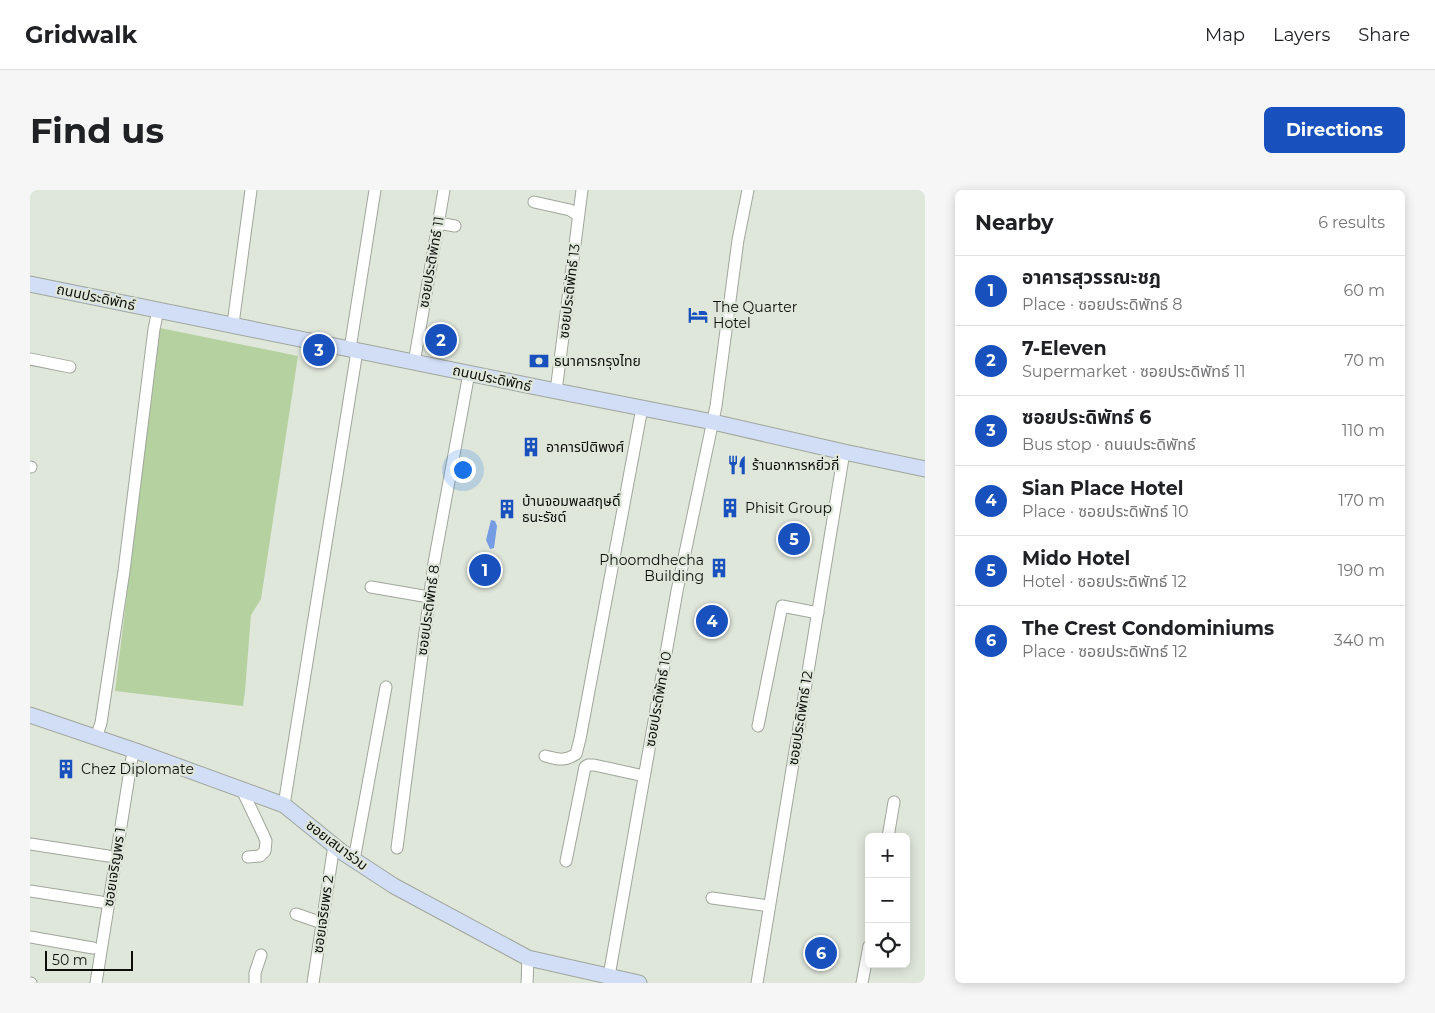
<!DOCTYPE html>
<meta charset="utf-8">
<style>
body{margin:0;font-family:Montserrat,"Noto Sans Thai",sans-serif;background:#f6f6f6;color:#202124}
.controls{position:absolute;right:15px;bottom:15px;display:grid;overflow:hidden;border-radius:8px;box-shadow:0 2px 12px #0003}
.controls button{width:45px;height:45px;display:grid;place-items:center;padding:0;border:0;border-bottom:1px solid #e0e0e0;background:#fff;color:#202124;font:25px sans-serif}
.scale{position:absolute;left:15px;bottom:12px;width:88px;box-sizing:border-box;padding-left:5px;border:2px solid #0c0e0a;border-top:0;font-size:14px;line-height:18px;white-space:nowrap;color:#0c0e0a;-webkit-text-stroke:4px #dfe6da;paint-order:stroke}
.you{position:absolute;left:432px;top:279px;width:18px;height:18px;margin:-12px;border:4px solid #fff;border-radius:50%;background:#1a73e8;box-shadow:0 0 0 8px #1a73e833}
.badge{display:grid;place-items:center;width:32px;height:32px;border-radius:50%;background:#1851bd;color:#fff;font-size:16px;font-weight:700}
.pin{position:absolute;translate:-50% -50%;border:2px solid #fff;box-shadow:0 1px 5px #0006}
.list{margin:0;padding:0;list-style:none}
h2{display:flex;justify-content:space-between;align-items:center;height:65px;margin:0;padding:0 20px;font-size:21px}
h2 small{font-size:16px;font-weight:400;color:#757577}
.list li{display:grid;grid-template-columns:32px 1fr auto;gap:15px;align-items:center;box-sizing:border-box;height:70px;padding:0 20px;border-top:1px solid #e0e0e0}
.list b{display:block;font-size:19px;white-space:nowrap}
.list p{margin:0;font-size:16px;white-space:nowrap;color:#757577}
.list em{font-size:16px;font-style:normal;color:#757577}
.icon{flex:none;width:28px;height:28px;fill:none;stroke:currentColor;stroke-width:2;stroke-linecap:round;stroke-linejoin:round}
.map{position:relative;flex:none;width:895px;height:793px;overflow:hidden;border-radius:8px}
header{display:flex;align-items:center;gap:30px;box-sizing:border-box;height:70px;padding:0 25px;background:#fff;border-bottom:1px solid #e0e0e0}
header strong{font-size:24px}
nav{display:flex;gap:28px;margin-inline-start:auto;font-size:18px}
.intro{display:flex;align-items:center;justify-content:space-between;box-sizing:border-box;height:120px;padding:0 30px}
h1{margin:0;font-size:35px}
.button{padding:12px 22px;border-radius:8px;background:#1851bd;color:#fff;font-size:18px;font-weight:700}
main{display:flex;gap:30px;padding:0 30px}
aside{flex:1;background:#fff;border-radius:8px;box-shadow:0 2px 12px #0003}
.map>svg:first-child{display:block}
.green{fill:#b5d1a0}
.water{fill:#769de3}
.lines{fill:none;stroke-linecap:round;stroke-linejoin:round}
.street-casing{stroke:#a0a69b;stroke-width:13}
.secondary-casing{stroke:#a0a69b;stroke-width:17}
.street{stroke:#fff;stroke-width:11}
.secondary{stroke:#d1def6;stroke-width:15}
.labels{text-anchor:middle;stroke-width:4.5;stroke-linejoin:round;paint-order:stroke}
.street-label{font-size:14px;fill:#0c0e0a;stroke:#dfe6da}
.poi-label{font-size:14px;fill:#0c0e0a;stroke:#dfe6da;text-anchor:start}
</style>
<header>
<strong>Gridwalk</strong>
<nav><a>Map</a><a>Layers</a><a>Share</a></nav>
</header>
<div class="intro"><h1>Find us</h1><a class="button">Directions</a></div>
<main>
<div class="map">
<svg width="895" height="793" viewBox="0 0 895 793">
<rect width="100%" height="100%" fill="#dfe6da"/>
<polygon class="green" points="130,138 268,166 231,409 221,425 215,501 213,516 85,501"/>
<polygon class="water" points="461,330 465,331 467,336 464,358 460,359 456,350"/>
<g class="lines">
<defs>
<g id="street">
<polyline points="504,12 540,20 548,25"/>
<polyline points="408,33 425,36"/>
<polyline points="203,134 221,0"/>
<polyline points="320,159 345,0"/>
<polyline points="0,169 40,177"/>
<polyline points="384,173 414,0"/>
<polyline points="526,201 552,0"/>
<polyline points="0,277 1,277"/>
<polyline points="341,397 399,407"/>
<polyline points="728,536 752,416 788,423"/>
<polyline points="66,548 71,533 94,381 124,139 128,120"/>
<path d="M515,566C528,569 534,572 546,564L550,549L612,218"/>
<polyline points="212,600 234,646 236,651 235,661 230,666 218,667"/>
<polyline points="254,615 327,161"/>
<polyline points="858,647 864,612"/>
<polyline points="0,654 78,666"/>
<polyline points="367,658 404,373 439,183"/>
<polyline points="324,670 356,497"/>
<polyline points="536,671 555,577 558,575 564,575 614,586"/>
<polyline points="0,701 71,712"/>
<polyline points="682,708 739,716"/>
<polyline points="266,724 292,733"/>
<polyline points="0,747 63,758"/>
<polyline points="579,786 647,401 686,216 708,50 718,0"/>
<polyline points="0,793 1,793"/>
<polyline points="66,793 103,561"/>
<polyline points="225,793 225,783 231,765"/>
<polyline points="283,793 304,655"/>
<polyline points="497,793 498,768"/>
<polyline points="727,793 814,262"/>
<polyline points="832,793 839,756"/>
</g>
<g id="secondary">
<polyline points="0,94 526,201 683,232 814,262 895,279"/>
<polyline points="0,525 106,561 254,615 312,662 364,696 498,768 609,793"/>
</g>
</defs>
<use href="#street" class="street-casing"/>
<use href="#secondary" class="secondary-casing"/>
<use href="#street" class="street"/>
<use href="#secondary" class="secondary"/>
</g>
<defs>
<symbol id="hotel-bare" viewBox="-9 -9 18 18"><path d="M-6-4.5h1.5V1H6V5H4.5V3h-9V5H-6ZM-4 0a1.8 1.8 0 1 1 3.6 0ZM.5 0V-2.5h3Q6-2.5 6 0Z" fill="#1851bd" stroke="#dfe6da" stroke-width="2.5" paint-order="stroke"/></symbol>
<symbol id="bank-bare" viewBox="-9 -9 18 18"><path d="M-6-4H6V4H-6ZM0-2.3a2.3 2.3 0 1 0 0 4.6a2.3 2.3 0 1 0 0-4.6Z" fill="#1851bd" stroke="#dfe6da" stroke-width="2.5" paint-order="stroke"/></symbol>
<symbol id="building-bare" viewBox="-9 -9 18 18"><path d="M-4-6H4V6H1V3H-1V6H-4ZM-2.5-4.3h1.7v1.8h-1.7ZM.8-4.3h1.7v1.8H.8ZM-2.5-1h1.7V.8h-1.7ZM.8-1h1.7V.8H.8Z" fill="#1851bd" stroke="#dfe6da" stroke-width="2.5" paint-order="stroke"/></symbol>
<symbol id="restaurant-bare" viewBox="-9 -9 18 18"><path d="M-5-6h1v4h1v-4h1v4h1v-4h1v5L-1.5 .5V6h-2V.5L-5-1ZM5-6V6H3V1.5H1.5Q1.5-4 5-6Z" fill="#1851bd" stroke="#dfe6da" stroke-width="2.5" paint-order="stroke"/></symbol>
</defs>
<g fill-rule="evenodd">
<use href="#hotel-bare" x="654" y="111" width="28" height="28"/>
<use href="#bank-bare" x="495" y="157" width="28" height="28"/>
<use href="#building-bare" x="487" y="243" width="28" height="28"/>
<use href="#restaurant-bare" x="693" y="261" width="28" height="28"/>
<use href="#building-bare" x="686" y="304" width="28" height="28"/>
<use href="#building-bare" x="463" y="305" width="28" height="28"/>
<use href="#building-bare" x="675" y="364" width="28" height="28"/>
<use href="#building-bare" x="22" y="565" width="28" height="28"/>
</g>
<g class="labels">
<g class="street-label">
<text transform="translate(401 72) rotate(-80)" y="5">ซอยประดิพัทธ์ 11</text>
<text transform="translate(539 101) rotate(-83)" y="5">ซอยประดิพัทธ์ 13</text>
<text transform="translate(66 107) rotate(12)" y="5">ถนนประดิพัทธ์</text>
<text transform="translate(462 188) rotate(12)" y="5">ถนนประดิพัทธ์</text>
<text transform="translate(398 420) rotate(-82)" y="5">ซอยประดิพัทธ์ 8</text>
<text transform="translate(628 509) rotate(-80)" y="5">ซอยประดิพัทธ์ 10</text>
<text transform="translate(770 528) rotate(-81)" y="5">ซอยประดิพัทธ์ 12</text>
<text transform="translate(307 655) rotate(37)" y="5">ซอยเสนาร่วม</text>
<text transform="translate(84 677) rotate(-81)" y="5">ซอยเจริญพร 1</text>
<text transform="translate(293 724) rotate(-82)" y="5">ซอยเจริยพร 2</text>
</g>
<g class="poi-label">
<text x="683" y="122">The Quarter<tspan x="683" dy="16">Hotel</tspan></text>
<text x="524" y="176">ธนาคารกรุงไทย</text>
<text x="516" y="262">อาคารปิติพงศ์</text>
<text x="722" y="280">ร้านอาหารหยิ่วกี่</text>
<text x="492" y="316">บ้านจอมพลสฤษดิ์<tspan x="492" dy="16">ธนะรัชต์</tspan></text>
<text x="715" y="323">Phisit Group</text>
<text x="674" y="375" text-anchor="end">Phoomdhecha<tspan x="674" dy="16">Building</tspan></text>
<text x="51" y="584">Chez Diplomate</text>
</g>
</g>
</svg>
<div class="controls">
<button>+</button>
<button>−</button>
<button><svg class="icon" aria-label="locate" viewBox="0 0 24 24"><circle cx="12" cy="12" r="6"/><path d="M12 2v4M12 18v4M2 12h4M18 12h4"/></svg></button>
</div>
<div class="scale">50 m</div>
<div class="you"></div>
<div class="pin badge" style="left:455px;top:380px">1</div>
<div class="pin badge" style="left:411px;top:150px">2</div>
<div class="pin badge" style="left:289px;top:160px">3</div>
<div class="pin badge" style="left:682px;top:431px">4</div>
<div class="pin badge" style="left:764px;top:349px">5</div>
<div class="pin badge" style="left:791px;top:763px">6</div>
</div>
<aside>
<h2>Nearby<small>6 results</small></h2>
<ul class="list">
<li><span class="badge">1</span><div><b>อาคารสุวรรณะชฎ</b><p>Place · ซอยประดิพัทธ์ 8</p></div><em>60 m</em></li>
<li><span class="badge">2</span><div><b>7-Eleven</b><p>Supermarket · ซอยประดิพัทธ์ 11</p></div><em>70 m</em></li>
<li><span class="badge">3</span><div><b>ซอยประดิพัทธ์ 6</b><p>Bus stop · ถนนประดิพัทธ์</p></div><em>110 m</em></li>
<li><span class="badge">4</span><div><b>Sian Place Hotel</b><p>Place · ซอยประดิพัทธ์ 10</p></div><em>170 m</em></li>
<li><span class="badge">5</span><div><b>Mido Hotel</b><p>Hotel · ซอยประดิพัทธ์ 12</p></div><em>190 m</em></li>
<li><span class="badge">6</span><div><b>The Crest Condominiums</b><p>Place · ซอยประดิพัทธ์ 12</p></div><em>340 m</em></li>
</ul>
</aside>
</main>
